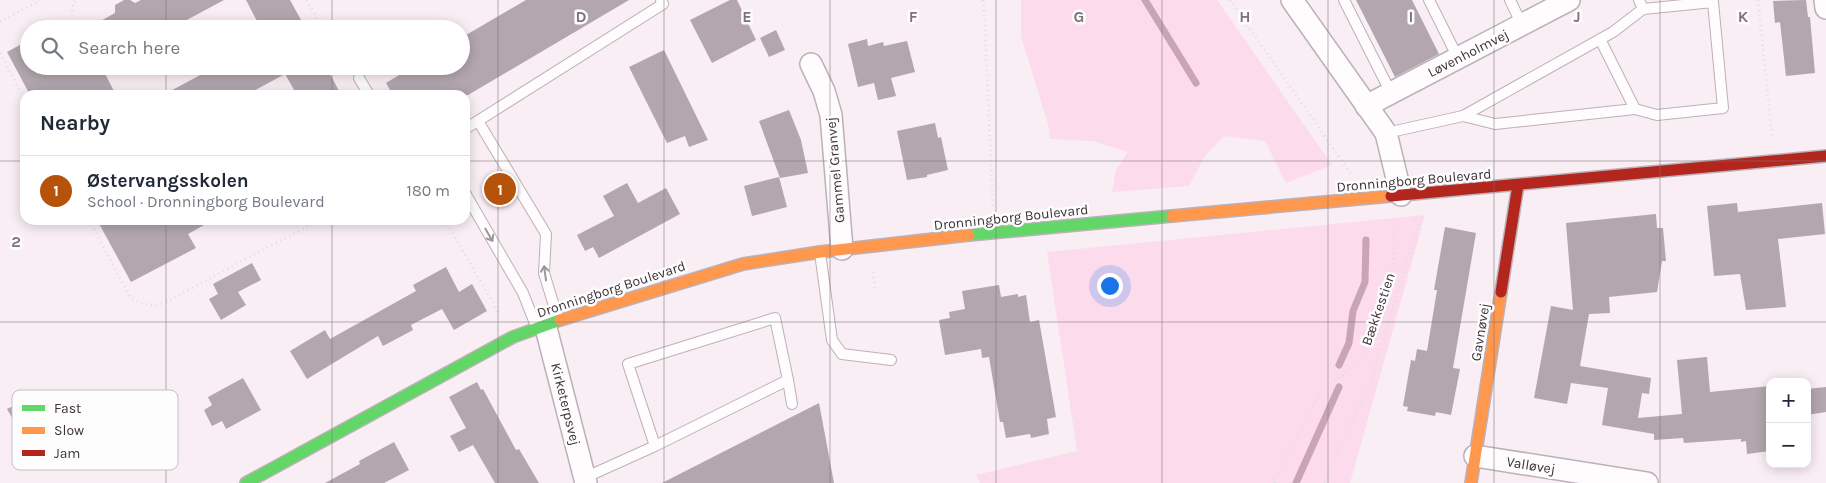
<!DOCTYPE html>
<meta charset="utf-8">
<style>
body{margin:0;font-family:Karla,sans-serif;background:#f2f2f3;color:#1f2937}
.controls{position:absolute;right:15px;bottom:15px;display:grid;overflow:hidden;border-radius:10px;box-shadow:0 2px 12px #0003}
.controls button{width:45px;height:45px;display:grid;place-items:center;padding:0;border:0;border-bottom:1px solid #e0e1e3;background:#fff;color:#1f2937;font:25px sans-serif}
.you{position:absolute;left:1109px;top:285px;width:18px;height:18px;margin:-12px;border:4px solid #fff;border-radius:50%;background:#1a73e8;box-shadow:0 0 0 8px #1a73e833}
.badge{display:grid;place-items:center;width:32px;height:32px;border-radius:50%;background:#b45309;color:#fff;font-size:16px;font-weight:700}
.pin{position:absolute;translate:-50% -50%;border:2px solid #fff;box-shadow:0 1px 5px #0006}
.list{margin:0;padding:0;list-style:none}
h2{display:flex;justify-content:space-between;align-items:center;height:65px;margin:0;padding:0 20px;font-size:21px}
h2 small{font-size:16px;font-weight:400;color:#747a83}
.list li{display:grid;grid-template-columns:32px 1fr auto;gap:15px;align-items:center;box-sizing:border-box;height:70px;padding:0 20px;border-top:1px solid #e0e1e3}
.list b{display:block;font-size:19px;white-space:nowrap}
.list p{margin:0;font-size:16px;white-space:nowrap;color:#747a83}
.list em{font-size:16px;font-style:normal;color:#747a83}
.icon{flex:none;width:28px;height:28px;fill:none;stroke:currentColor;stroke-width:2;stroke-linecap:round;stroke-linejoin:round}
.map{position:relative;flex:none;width:1826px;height:483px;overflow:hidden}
.search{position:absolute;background:#fff;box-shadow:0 2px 12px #0003;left:20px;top:20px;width:450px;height:55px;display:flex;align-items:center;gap:12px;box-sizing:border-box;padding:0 18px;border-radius:28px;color:#747a83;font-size:19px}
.panel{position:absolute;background:#fff;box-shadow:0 2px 12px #0003;left:20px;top:90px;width:450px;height:135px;border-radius:15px}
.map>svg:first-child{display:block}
.green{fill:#fcdbed}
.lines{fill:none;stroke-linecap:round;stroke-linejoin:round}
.stream{stroke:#c9a4b8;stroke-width:7}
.building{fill:#b3a6ae}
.lane-casing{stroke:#bcb1b8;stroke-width:12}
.street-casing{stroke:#bcb1b8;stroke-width:24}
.fast-casing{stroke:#bcb1b8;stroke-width:14}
.slow-casing{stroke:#bcb1b8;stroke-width:14}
.jam-casing{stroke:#bcb1b8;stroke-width:14}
.path{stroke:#e2dee0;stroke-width:3;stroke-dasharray:1 4;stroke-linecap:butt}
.lane{stroke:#fefcfd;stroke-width:10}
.street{stroke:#fefcfd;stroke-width:21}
.fast{stroke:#63d668;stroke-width:11}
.slow{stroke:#ff974d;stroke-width:11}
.jam{stroke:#b3261e;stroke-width:11}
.oneway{stroke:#9e969a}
.grid{fill:none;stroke:#7f737a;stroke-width:1;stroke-opacity:0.55}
.labels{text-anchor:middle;stroke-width:5;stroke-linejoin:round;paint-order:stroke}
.street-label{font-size:14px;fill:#3e3138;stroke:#fdfdfd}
.key{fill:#fdfdfd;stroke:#c4c0c2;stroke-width:1}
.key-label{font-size:14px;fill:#3e3138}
.grid-label{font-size:16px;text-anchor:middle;font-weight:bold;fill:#7f737a;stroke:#fdfdfd;stroke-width:5;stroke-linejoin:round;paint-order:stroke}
</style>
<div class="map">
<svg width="1826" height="483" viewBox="0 0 1826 483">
<rect width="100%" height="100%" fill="#f9eef4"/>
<g class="green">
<polygon points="1021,0 1217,0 1332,165 1286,183 1265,141 1224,136 1205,156 1189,186 1112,192 1116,170 1128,152 1093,141 1050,139 1048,124 1021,36"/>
<polygon points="1425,215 1350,483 980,483 976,475 1077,451 1047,252"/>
</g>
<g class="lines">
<g class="stream">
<polyline points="1145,0 1196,83"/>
<polyline points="1339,365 1349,343 1353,311 1365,282 1366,240"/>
<polyline points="1296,483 1339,387"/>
</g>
</g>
<g class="building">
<polygon points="124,0 130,0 135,3 141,0 224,0 170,29 86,29 115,13 115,5"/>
<polygon points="246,0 290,0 306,29 261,29"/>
<polygon points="526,0 629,0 468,95 393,95 386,83 414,66 461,66 461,38"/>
<polygon points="730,0 737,0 756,40 712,63 690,20"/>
<polygon points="1356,0 1412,0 1439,54 1395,77"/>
<polygon points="1806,0 1808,17 1810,17 1815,73 1786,76 1780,22 1775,23 1773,1"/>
<polygon points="776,30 785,50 769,57 760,38"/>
<polygon points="867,39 868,46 883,42 884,46 907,41 915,72 891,78 896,96 878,100 874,83 858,87 848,44"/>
<polygon points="29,40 29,66 101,66 116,95 30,95 7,52"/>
<polygon points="664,50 708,140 689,147 685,136 667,143 629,67"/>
<polygon points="217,66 326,66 341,95 297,95 285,74 246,95 163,95"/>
<polygon points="789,110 801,140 808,173 780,178 759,121"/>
<polygon points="935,123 938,138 941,137 948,170 927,175 927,177 907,180 897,131"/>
<polygon points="779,177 787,207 752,216 744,186"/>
<polygon points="627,183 638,203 666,188 680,214 599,258 593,247 585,251 577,235 614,216 603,196"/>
<polygon points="1737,203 1738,212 1822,203 1825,234 1778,239 1786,307 1746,310 1740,274 1714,276 1707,206"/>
<polygon points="1656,214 1657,228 1663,228 1666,261 1662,261 1657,292 1609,297 1610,313 1589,314 1580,366 1651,378 1649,394 1642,393 1638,418 1682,414 1677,360 1707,357 1710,392 1770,386 1770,451 1747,454 1746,441 1741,442 1741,439 1684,443 1683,438 1654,440 1654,434 1602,425 1608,388 1571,383 1567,404 1534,398 1551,306 1573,310 1566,223"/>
<polygon points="97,220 213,220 188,234 196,248 131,282"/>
<polygon points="1445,227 1476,233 1453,368 1460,369 1451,415 1436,412 1435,416 1407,411 1408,407 1403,406 1411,360 1415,361 1417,349 1427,351 1437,290 1434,290"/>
<polygon points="252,263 261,280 238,292 246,305 221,320 209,299 218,294 213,284"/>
<polygon points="446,267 459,292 472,284 487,311 454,330 442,309 411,325 413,330 383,346 378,336 307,379 290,351 325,330 330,339 416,291 413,285"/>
<polygon points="999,285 1001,297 1018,294 1018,297 1026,295 1030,322 1039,320 1056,417 1047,419 1049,434 1031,438 1030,434 1006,438 1003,422 1000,422 989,357 982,358 981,349 945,355 939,320 950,318 949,312 965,309 962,291"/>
<polygon points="243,378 261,410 226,429 222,421 212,426 204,410 212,405 208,397"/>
<polygon points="477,382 481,390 483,389 516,450 519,449 539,483 495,483 473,445 459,452 450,436 466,428 449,397"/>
<polygon points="1826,387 1826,412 1807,415 1807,389"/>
<polygon points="25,400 37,422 19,430 7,409"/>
<polygon points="819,403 834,483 662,483"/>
<polygon points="394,442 409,470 384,483 325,483 360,464 359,461"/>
</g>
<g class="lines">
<defs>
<g id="lane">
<polyline points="1344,0 1391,93"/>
<polyline points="1429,0 1458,58"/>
<polyline points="1510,0 1522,25"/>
<polyline points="1600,39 1635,109 1657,115 1723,108 1713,2 1643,9"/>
<polyline points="359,78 369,95"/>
<polyline points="1463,116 1495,124 1635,109"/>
<polyline points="478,121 546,234 544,273 558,319"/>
<polyline points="465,129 663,4 661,0"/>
<polyline points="1386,133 1463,116 1613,32 1643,9 1639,0"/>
<polyline points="465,193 523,293 536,326"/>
<polyline points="820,253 832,340 842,354 891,360"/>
<polyline points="788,380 792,404"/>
<polyline points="584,478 655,446 788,380 775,318 628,364 655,446"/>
</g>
<g id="street">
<polyline points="1292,0 1386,133 1401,195"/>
<polyline points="1825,0 1826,8"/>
<polyline points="811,64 824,91 831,115 842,249"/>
<polyline points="1366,106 1569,0"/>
<polyline points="545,324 586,483"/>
<polyline points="1475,456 1647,483"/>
</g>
<g id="fast">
<polyline points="969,235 1172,216"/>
<polyline points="246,483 513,337 560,320"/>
</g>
<g id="slow">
<polyline points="1172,216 1391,196"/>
<polyline points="560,320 743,264 820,252 969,235"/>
<polyline points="1471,483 1501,292"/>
</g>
<g id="jam">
<polyline points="1391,196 1826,156"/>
<polyline points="1501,292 1518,185"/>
</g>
</defs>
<use href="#lane" class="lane-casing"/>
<use href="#street" class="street-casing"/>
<use href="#fast" class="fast-casing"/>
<use href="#slow" class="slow-casing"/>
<use href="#jam" class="jam-casing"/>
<g class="path">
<polyline points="307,0 320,24 325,29"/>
<polyline points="983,0 985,27 993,207"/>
<polyline points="1230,0 1351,174"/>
<polyline points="1758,0 1772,137"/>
<polyline points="72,11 73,2 77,0"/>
<polyline points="0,22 40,0"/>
<polyline points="0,53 25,100"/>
<path d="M89,220L130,297C144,305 148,307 164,303L319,220"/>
<polyline points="445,220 500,315"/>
<polyline points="873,272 875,290"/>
<polyline points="1275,483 1275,479 1323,388 1347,372 1361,359 1394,262 1394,231 1396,220"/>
<polyline points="1325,483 1328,472 1371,382 1418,224 1415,219"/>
</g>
<use href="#lane" class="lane"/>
<use href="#street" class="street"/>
<use href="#fast" class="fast"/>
<use href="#slow" class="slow"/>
<use href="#jam" class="jam"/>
</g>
<defs><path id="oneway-shaft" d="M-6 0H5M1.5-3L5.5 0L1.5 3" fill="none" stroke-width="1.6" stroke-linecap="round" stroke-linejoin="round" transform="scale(1.25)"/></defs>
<g class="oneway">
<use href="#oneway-shaft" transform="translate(489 235) rotate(60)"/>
<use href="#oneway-shaft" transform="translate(545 273) rotate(-98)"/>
</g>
<path class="grid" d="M166,0V29M332,0V29M498,0V483M664,0V483M830,0V483M996,0V483M1162,0V483M1328,0V483M1494,0V483M1660,0V483M166,66V95M332,66V95M0,161H25M465,161H1826M166,220V483M332,220V483M0,322H1826"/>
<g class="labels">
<g class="street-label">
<text transform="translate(1468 53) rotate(-27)" y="5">Løvenholmvej</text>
<text transform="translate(835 170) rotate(-95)" y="5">Gammel Granvej</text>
<text transform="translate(1414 180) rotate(-5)" y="5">Dronningborg Boulevard</text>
<text transform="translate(1011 217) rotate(-6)" y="5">Dronningborg Boulevard</text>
<text transform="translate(611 289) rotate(-18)" y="5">Dronningborg Boulevard</text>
<text transform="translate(1378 309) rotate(-71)" y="5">Bækkestien</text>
<text transform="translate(1480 332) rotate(-81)" y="5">Gavnøvej</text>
<text transform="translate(566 404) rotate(76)" y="5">Kirketerpsvej</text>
<text transform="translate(1531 465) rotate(9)" y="5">Valløvej</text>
</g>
</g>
<rect x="12" y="390" width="166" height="80" rx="8" class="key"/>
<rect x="22" y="405" width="23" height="6" fill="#63d668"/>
<rect x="22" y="427" width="23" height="7" fill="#ff974d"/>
<rect x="22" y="450" width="23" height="6" fill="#b3261e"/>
<g class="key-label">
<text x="54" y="413">Fast</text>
<text x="54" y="435">Slow</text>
<text x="54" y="458">Jam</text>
</g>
<g class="grid-label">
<text x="581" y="22">D</text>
<text x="747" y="22">E</text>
<text x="913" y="22">F</text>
<text x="1079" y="22">G</text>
<text x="1245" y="22">H</text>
<text x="1411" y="22">I</text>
<text x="1577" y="22">J</text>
<text x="1743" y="22">K</text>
<text x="16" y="247">2</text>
</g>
</svg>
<div class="controls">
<button>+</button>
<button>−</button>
</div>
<div class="you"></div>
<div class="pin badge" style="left:500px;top:189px">1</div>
<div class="search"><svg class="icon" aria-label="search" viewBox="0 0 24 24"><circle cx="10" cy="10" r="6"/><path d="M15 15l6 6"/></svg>Search here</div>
<section class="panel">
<h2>Nearby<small></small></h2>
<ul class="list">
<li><span class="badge">1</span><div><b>Østervangsskolen</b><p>School · Dronningborg Boulevard</p></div><em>180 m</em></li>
</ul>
</section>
</div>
